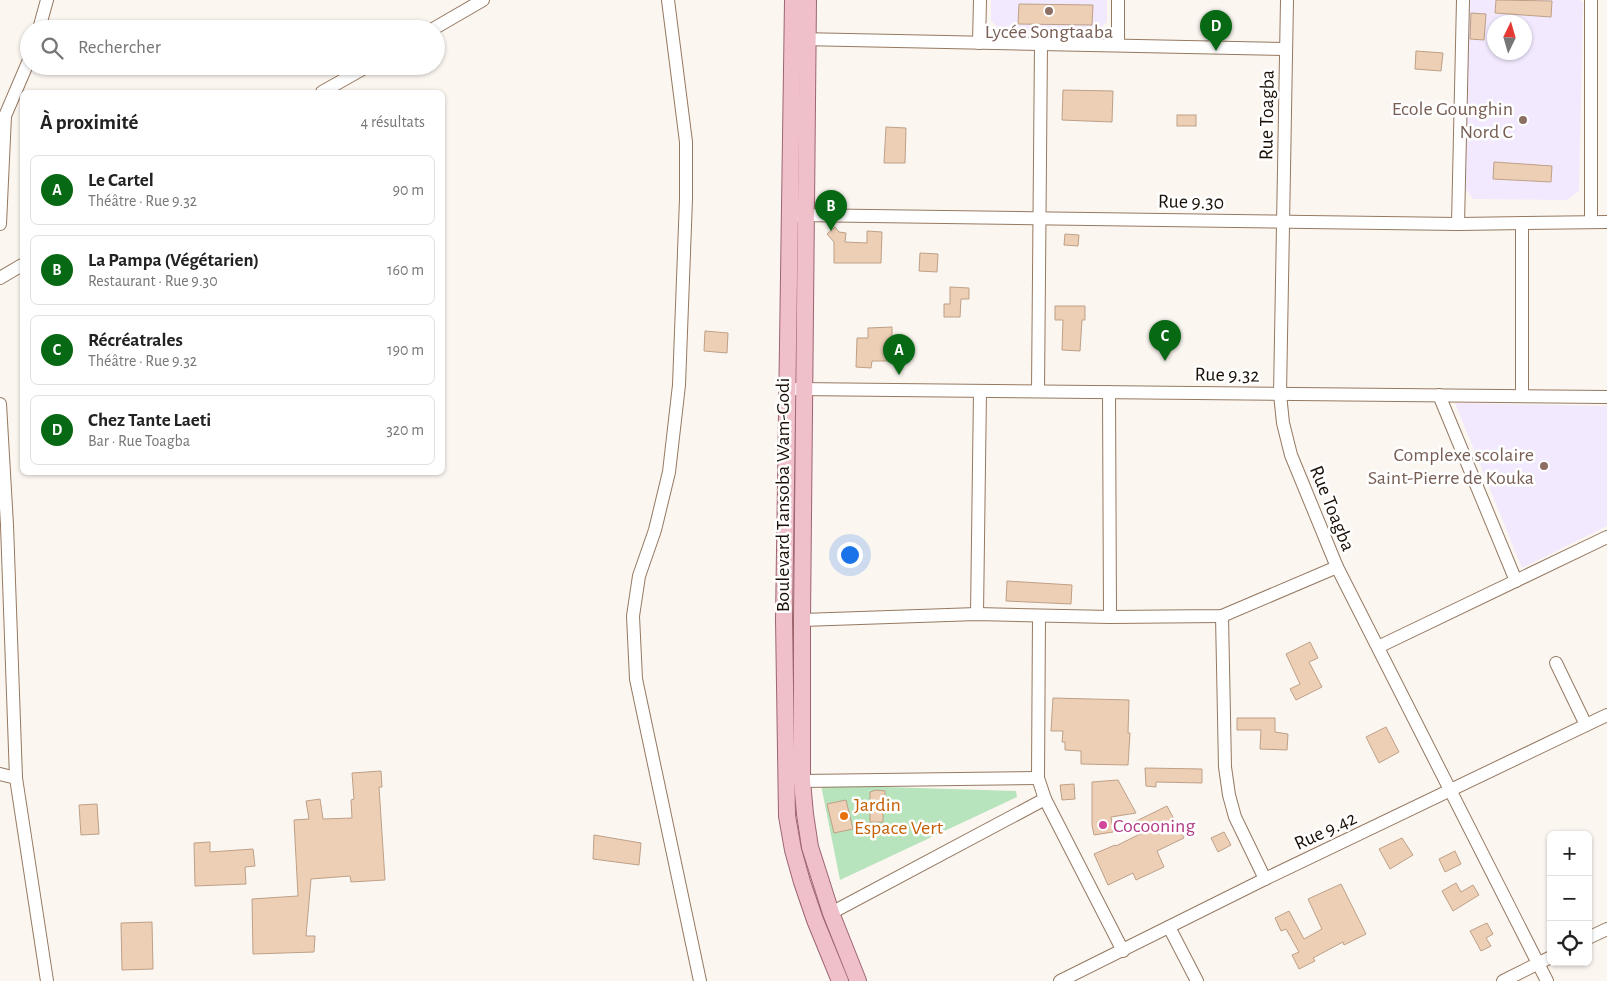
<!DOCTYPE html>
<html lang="fr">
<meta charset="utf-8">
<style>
body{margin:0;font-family:"Alegreya Sans",sans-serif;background:#f6f6f6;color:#222}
.controls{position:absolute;right:15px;bottom:15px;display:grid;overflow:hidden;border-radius:8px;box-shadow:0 1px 4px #0004}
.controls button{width:45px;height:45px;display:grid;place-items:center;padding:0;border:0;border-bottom:1px solid #e0e0e0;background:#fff;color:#222;font:25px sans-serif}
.compass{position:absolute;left:1487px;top:15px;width:45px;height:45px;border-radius:50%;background:#fff;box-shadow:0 1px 4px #0004;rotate:5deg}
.you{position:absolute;left:849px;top:554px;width:18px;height:18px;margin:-12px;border:4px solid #fff;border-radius:50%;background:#1a73e8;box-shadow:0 0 0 8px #1a73e833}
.badge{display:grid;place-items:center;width:32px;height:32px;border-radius:50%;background:#076914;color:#fff;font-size:16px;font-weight:700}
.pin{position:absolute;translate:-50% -41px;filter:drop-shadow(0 1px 2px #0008)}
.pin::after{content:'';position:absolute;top:26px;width:18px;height:15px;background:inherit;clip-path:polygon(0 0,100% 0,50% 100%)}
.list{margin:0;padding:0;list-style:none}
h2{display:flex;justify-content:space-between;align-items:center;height:65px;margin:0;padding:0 20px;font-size:21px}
h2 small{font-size:16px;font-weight:400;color:#767676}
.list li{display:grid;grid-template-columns:32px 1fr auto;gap:15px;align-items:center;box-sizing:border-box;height:70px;margin:0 10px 10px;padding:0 10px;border:1px solid #e0e0e0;border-radius:8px}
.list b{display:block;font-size:19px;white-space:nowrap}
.list p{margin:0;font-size:16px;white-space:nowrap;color:#767676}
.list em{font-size:16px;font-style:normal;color:#767676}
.icon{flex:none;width:28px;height:28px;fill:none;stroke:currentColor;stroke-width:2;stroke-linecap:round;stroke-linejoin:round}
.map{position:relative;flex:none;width:1607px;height:981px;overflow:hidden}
.search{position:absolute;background:#fff;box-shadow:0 1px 4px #0004;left:20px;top:20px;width:425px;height:55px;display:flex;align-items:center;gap:12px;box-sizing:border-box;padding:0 18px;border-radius:28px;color:#767676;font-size:19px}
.panel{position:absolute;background:#fff;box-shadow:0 1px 4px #0004;left:20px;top:90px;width:425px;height:385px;border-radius:8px}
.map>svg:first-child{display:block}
.education{fill:#f2e9fe;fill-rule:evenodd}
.green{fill:#b7e4bc}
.building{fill:#edcfb5;stroke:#bda087}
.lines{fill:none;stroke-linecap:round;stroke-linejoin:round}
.minor-casing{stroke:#957961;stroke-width:14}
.major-casing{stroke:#9d666e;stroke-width:18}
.minor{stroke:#fff;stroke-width:12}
.major{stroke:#efbfca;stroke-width:16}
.education-dot{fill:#8d6e63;stroke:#fff;stroke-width:2}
.food-dot{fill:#e8710a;stroke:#fff;stroke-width:2}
.hotel-dot{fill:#d1479c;stroke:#fff;stroke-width:2}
.labels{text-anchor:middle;stroke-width:5;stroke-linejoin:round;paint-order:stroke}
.education-label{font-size:20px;fill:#785e54;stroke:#fff;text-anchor:end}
.street-label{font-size:20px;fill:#1a1007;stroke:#fff}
.food-label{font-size:20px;fill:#c56008;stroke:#fff;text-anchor:start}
.hotel-label{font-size:20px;fill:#b23c85;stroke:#fff;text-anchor:start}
</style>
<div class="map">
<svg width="1607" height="981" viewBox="0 0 1607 981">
<rect width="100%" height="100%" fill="#fcf6f1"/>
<g class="education">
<polygon points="991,0 1107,0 1107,22 1097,31 1002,32 991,21"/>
<path d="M1470,0H1580L1583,3L1579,191L1567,200L1473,199L1465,188L1467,1ZM1494,22H1524V52H1494Z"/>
<polygon points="1455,403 1607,406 1607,526 1522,568"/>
</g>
<polygon class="green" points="821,785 1016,791 1017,797 840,880"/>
<g class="building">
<polygon points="1496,0 1552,1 1551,17 1495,13"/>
<polygon points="1019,4 1093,5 1092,25 1018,24"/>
<polygon points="1471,13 1486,14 1484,40 1470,39"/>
<polygon points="1416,51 1443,53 1441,71 1415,69"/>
<polygon points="1063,90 1113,91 1112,122 1062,120"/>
<rect x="1177" y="115" width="19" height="11"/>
<polygon points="886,127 906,128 905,163 884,163"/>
<polygon points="1494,162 1552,166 1551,182 1493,179"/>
<polygon points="835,227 839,232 846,233 845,242 867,243 867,231 882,232 881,263 834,263 834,242 827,234"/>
<polygon points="1065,234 1079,235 1078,246 1064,245"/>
<polygon points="920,253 938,254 937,272 919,271"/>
<polygon points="950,287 969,288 969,299 961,299 960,317 944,317 944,304 950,304"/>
<polygon points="1055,306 1085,306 1085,320 1082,320 1080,351 1062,350 1063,320 1055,320"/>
<polygon points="892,327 892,361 872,361 871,368 856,367 857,338 868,338 868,328"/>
<polygon points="705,331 728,333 727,353 704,351"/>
<polygon points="1007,581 1072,585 1071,604 1006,601"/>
<polygon points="1310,642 1318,658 1309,662 1322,687 1296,700 1290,689 1300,684 1286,654"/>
<polygon points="1053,698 1129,700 1128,733 1130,733 1128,765 1081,764 1081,751 1065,750 1065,742 1062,742 1063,731 1051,731"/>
<polygon points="1237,718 1275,718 1275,732 1288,734 1287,750 1260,749 1261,730 1237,730"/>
<polygon points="1386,727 1399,752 1379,763 1366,737"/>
<polygon points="1145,768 1202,769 1202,783 1156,782 1156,787 1146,786"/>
<polygon points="381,771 382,787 379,787 385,880 351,882 350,876 311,879 306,936 315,936 314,952 253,954 252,899 298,896 294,820 309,819 306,801 320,799 323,819 352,818 351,800 354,799 352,773"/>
<polygon points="1118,780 1136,813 1111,817 1113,832 1094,835 1092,825 1092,782"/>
<polygon points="1074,784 1075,799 1062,800 1060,785"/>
<polygon points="876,790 885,791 885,802 883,802 883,822 870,822 870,792"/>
<polygon points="846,800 853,829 834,833 827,804"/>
<polygon points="97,804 99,834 81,835 79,805"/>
<polygon points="1167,806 1184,838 1157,851 1164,867 1136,880 1133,873 1108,885 1094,854 1115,845 1116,846 1154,827 1121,831 1120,829"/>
<polygon points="1224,832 1231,845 1218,852 1211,838"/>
<polygon points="594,835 641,843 639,865 593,859"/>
<polygon points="1402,838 1413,855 1390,869 1379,849"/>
<polygon points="210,842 210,852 253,849 255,866 245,867 246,884 195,886 194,843"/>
<polygon points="1455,851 1461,864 1445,872 1439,859"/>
<polygon points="1456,883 1461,892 1473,885 1479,895 1453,911 1442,891"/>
<polygon points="1341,884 1366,934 1344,945 1343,942 1313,958 1315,961 1299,969 1292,955 1299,952 1286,929 1281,931 1275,918 1289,911 1304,939 1322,929 1308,899"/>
<polygon points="152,922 153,969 122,970 121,923"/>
<polygon points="1487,923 1493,934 1486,938 1491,946 1481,951 1470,931"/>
</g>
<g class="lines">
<defs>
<g id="minor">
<polyline points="668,0 686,142 686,199 679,385 669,472 655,530 639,576 633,616 636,679 700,981"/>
<polyline points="1287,0 1280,394 1283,423 1291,455 1337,567 1547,981"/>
<polyline points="1591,0 1591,222"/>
<polyline points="39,29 47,0"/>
<polyline points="433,29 483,0"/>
<polyline points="800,39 1286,49"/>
<polyline points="979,43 980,0"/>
<polyline points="1118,45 1118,0"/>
<polyline points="322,92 368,66"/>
<polyline points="5,116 29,60"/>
<polyline points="0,128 5,116 0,224"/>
<polyline points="797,215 1458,224 1607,222"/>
<polyline points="1522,223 1522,396"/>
<polyline points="1458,224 1463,0"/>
<polyline points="0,278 22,265"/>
<polyline points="796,389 1607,397"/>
<polyline points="1038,391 1041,43"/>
<polyline points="1109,392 1110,617"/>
<polyline points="1439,395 1516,581"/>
<polyline points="0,404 7,525 16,778"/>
<polyline points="977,614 980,391"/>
<polyline points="1039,616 1038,778 1045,799 1123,951"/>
<polyline points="1222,616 1225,767 1229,795 1235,817 1265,879"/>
<polyline points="802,620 977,614 1110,617 1222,616 1337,567"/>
<polyline points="1378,647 1607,537"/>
<polyline points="1556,663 1586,725"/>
<polyline points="0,774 16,778 47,981"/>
<polyline points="802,781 1038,778"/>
<polyline points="831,913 1045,799"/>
<polyline points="1169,927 1197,981"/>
<polyline points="1588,938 1607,929"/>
<polyline points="1060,981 1265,879 1607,715"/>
<polyline points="1503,981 1551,957"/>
</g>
<g id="major">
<polyline points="793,0 784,620 787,816 793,850 802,882 815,920 840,981"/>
<polyline points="808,0 802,620 802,781 805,814 810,847 831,913 858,981"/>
</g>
</defs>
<use href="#minor" class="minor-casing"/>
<use href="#major" class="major-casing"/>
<use href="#minor" class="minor"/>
<use href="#major" class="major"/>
</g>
<g class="education-dot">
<circle cx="1049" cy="11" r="5"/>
<circle cx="1523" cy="120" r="5"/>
<circle cx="1544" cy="466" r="5"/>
</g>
<circle class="food-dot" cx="844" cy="816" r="5"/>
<circle class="hotel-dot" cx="1103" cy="825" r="5"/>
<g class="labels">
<g class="education-label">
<text x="1049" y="38" text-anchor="middle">Lycée Songtaaba</text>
<text x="1513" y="115">Ecole Gounghin<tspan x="1513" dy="23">Nord C</tspan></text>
<text x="1534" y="461">Complexe scolaire<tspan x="1534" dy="23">Saint-Pierre de Kouka</tspan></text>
</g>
<g class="street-label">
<text transform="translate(1266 115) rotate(-89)" y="7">Rue Toagba</text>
<text transform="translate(1191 201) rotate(1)" y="7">Rue 9.30</text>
<text transform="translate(1227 374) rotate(1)" y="7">Rue 9.32</text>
<text transform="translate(782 495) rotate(-90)" y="7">Boulevard Tansoba Wam-Godi</text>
<text transform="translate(1333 508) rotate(68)" y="7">Rue Toagba</text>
<text transform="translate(1325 830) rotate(-25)" y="7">Rue 9.42</text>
</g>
<g class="food-label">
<text x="854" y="811">Jardin<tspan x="854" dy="23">Espace Vert</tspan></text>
</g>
<g class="hotel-label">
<text x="1113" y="832">Cocooning</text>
</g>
</g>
</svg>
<div class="controls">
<button>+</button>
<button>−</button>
<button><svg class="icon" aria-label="locate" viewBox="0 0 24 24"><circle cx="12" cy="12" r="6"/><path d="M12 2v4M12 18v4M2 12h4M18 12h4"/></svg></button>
</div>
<svg class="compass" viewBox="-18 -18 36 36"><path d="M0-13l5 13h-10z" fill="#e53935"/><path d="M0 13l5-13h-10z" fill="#767676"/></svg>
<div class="you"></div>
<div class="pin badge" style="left:899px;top:375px">A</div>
<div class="pin badge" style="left:831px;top:231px">B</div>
<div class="pin badge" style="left:1165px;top:361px">C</div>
<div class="pin badge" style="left:1216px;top:51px">D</div>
<div class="search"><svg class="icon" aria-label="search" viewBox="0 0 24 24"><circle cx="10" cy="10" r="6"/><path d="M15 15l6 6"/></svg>Rechercher</div>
<section class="panel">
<h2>À proximité<small>4 résultats</small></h2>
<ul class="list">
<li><span class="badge">A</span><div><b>Le Cartel</b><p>Théâtre · Rue 9.32</p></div><em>90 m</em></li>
<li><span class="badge">B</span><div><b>La Pampa (Végétarien)</b><p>Restaurant · Rue 9.30</p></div><em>160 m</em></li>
<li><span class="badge">C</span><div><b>Récréatrales</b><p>Théâtre · Rue 9.32</p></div><em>190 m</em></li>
<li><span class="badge">D</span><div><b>Chez Tante Laeti</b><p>Bar · Rue Toagba</p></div><em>320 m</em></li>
</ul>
</section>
</div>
